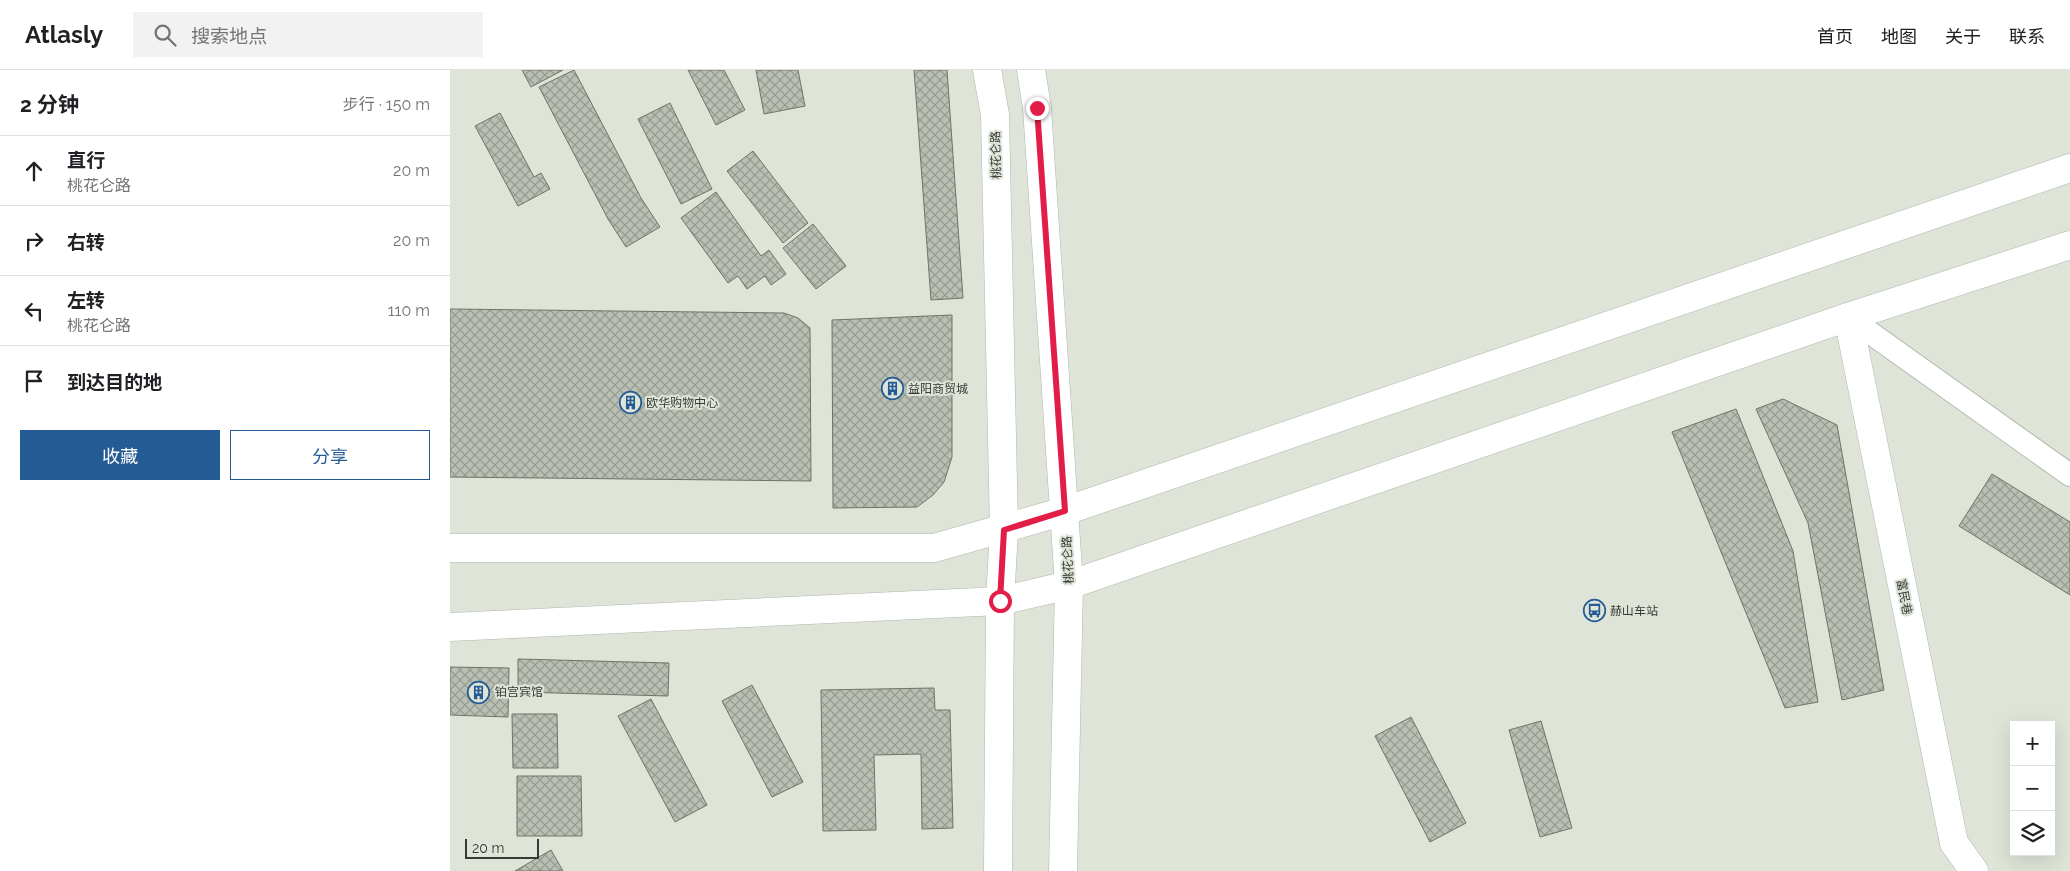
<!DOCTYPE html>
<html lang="zh">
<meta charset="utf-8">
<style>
body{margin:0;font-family:Raleway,"Noto Sans SC",sans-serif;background:#f2f2f2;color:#202124}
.controls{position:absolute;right:15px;bottom:15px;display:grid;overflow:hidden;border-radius:0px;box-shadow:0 5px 20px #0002}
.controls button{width:45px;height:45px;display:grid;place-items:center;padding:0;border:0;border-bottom:1px solid #e0e0e0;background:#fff;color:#202124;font:25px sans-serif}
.scale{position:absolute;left:15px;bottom:12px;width:74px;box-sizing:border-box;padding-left:5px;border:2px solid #363934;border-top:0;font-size:14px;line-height:18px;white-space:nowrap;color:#363934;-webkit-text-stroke:4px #dee4d8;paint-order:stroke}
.stop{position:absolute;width:15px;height:15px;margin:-11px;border:4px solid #e11d48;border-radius:50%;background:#fff}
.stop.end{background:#e11d48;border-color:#fff;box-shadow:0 1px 5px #0008}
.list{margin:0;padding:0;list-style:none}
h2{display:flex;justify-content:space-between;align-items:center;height:65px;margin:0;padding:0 20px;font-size:21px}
h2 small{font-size:16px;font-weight:400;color:#757577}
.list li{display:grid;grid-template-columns:32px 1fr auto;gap:15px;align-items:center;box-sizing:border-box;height:70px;padding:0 20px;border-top:1px solid #e0e0e0}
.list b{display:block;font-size:19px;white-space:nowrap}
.list p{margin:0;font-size:16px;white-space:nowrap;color:#757577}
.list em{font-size:16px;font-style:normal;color:#757577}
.actions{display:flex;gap:10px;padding:15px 20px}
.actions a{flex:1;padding:11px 0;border:1px solid #255b94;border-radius:0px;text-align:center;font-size:18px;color:#255b94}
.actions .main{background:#255b94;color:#fff}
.icon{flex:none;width:28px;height:28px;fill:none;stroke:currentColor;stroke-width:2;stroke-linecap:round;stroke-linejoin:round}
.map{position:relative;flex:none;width:1620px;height:801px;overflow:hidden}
header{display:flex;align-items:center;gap:30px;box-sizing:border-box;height:70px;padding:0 25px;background:#fff;border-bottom:1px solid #e0e0e0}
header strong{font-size:24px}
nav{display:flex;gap:28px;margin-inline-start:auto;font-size:18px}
.search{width:350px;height:45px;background:#f2f2f2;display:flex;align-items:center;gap:12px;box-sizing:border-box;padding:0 18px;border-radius:0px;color:#757577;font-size:19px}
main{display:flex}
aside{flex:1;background:#fff}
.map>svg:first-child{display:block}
.building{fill:url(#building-cross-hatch);stroke:#6f7469}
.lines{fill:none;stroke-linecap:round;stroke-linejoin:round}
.minor-casing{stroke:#b1b7ab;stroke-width:24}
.tertiary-casing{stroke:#b1b7ab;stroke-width:29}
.secondary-casing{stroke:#b1b7ab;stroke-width:29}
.minor{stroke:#fff;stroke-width:22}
.tertiary{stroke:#fff;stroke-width:28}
.secondary{stroke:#fff;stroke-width:28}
.route{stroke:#e11d48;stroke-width:6}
.labels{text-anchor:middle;stroke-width:4;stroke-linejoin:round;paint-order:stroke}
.street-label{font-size:12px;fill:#363934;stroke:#dee4d8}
.poi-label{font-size:12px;fill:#363934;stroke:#dee4d8;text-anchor:start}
</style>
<header>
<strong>Atlasly</strong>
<div class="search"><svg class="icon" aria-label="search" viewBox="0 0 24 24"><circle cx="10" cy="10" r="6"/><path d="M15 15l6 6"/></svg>搜索地点</div>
<nav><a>首页</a><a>地图</a><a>关于</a><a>联系</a></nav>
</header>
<main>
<aside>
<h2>2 分钟<small>步行 · 150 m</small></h2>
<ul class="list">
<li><svg class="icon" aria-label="ahead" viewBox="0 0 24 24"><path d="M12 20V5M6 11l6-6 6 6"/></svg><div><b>直行</b><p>桃花仑路</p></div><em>20 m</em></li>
<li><svg class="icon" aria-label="right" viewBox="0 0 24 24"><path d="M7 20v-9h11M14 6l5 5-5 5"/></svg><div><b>右转</b></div><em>20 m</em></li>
<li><svg class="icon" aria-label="left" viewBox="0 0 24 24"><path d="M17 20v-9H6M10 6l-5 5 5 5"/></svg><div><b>左转</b><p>桃花仑路</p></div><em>110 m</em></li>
<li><svg class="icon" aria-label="arrive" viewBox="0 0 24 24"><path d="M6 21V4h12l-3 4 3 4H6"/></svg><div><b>到达目的地</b></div></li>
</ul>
<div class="actions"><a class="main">收藏</a><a>分享</a></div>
</aside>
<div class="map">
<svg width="1620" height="801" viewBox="0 0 1620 801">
<defs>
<pattern id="building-cross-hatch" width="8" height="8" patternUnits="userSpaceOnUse" patternTransform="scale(1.25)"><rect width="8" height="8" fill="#b9bfb3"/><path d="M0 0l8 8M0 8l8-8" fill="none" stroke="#979c92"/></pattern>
</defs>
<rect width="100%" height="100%" fill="#dee4d8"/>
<g class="building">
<polygon points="72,0 113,0 81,17"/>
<polygon points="124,0 191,128 210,157 176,177 158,149 89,17"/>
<polygon points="238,0 274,0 295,40 266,55"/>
<polygon points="306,0 348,0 355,36 314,44"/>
<polygon points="464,0 497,0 513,228 481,230"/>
<polygon points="220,33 262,119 231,134 188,49"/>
<polygon points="50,43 84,107 91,103 100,119 68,136 25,56"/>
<polygon points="303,81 358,153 333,173 277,101"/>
<polygon points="266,122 311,186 319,180 336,204 321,215 315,206 297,219 288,206 278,213 231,148"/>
<polygon points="363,154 396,196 366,219 333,178"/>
<polygon points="0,239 334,243 348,248 360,258 361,411 0,407"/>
<polygon points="502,245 502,387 494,412 483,425 467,437 383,438 382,250"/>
<polygon points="1333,329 1387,355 1434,620 1392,630 1358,453 1306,339"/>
<polygon points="1286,339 1343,481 1368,632 1335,638 1222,362"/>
<polygon points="1542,404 1620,452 1620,525 1509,456"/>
<polygon points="68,589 219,593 218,626 68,622"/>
<polygon points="0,597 59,598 58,647 0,645"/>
<polygon points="302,615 353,712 322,727 272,631"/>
<polygon points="484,618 485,640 500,640 503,758 472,759 471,684 424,685 426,760 373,761 371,620"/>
<polygon points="201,629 257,735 225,752 168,646"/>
<polygon points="62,644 107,644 108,698 63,698"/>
<polygon points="961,647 1016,753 980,772 925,666"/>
<polygon points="1091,651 1122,758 1090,767 1059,660"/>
<polygon points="67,706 131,706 132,766 67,766"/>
<polygon points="101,780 113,801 65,801"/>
</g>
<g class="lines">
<defs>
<polyline id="minor" points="1398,247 1620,405"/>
<polyline id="tertiary" points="1398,247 1504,773 1524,801"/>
<g id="secondary">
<polyline points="537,0 545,45 554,460 550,531 548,801"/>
<polyline points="581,0 587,38 619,515 613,801"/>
<polyline points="0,478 484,478 615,441 1620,98"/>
<polyline points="0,557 550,531 619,515 1398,247 1620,175"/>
</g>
</defs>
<use href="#minor" class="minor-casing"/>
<use href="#tertiary" class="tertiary-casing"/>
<use href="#secondary" class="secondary-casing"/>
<use href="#minor" class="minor"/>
<use href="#tertiary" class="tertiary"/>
<use href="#secondary" class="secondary"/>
</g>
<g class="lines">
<polyline class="route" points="550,531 554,460 615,441 587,38"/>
</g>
<defs>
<symbol id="building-ring" viewBox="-11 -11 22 22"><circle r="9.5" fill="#dee4d8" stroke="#255b94" stroke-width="1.5"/><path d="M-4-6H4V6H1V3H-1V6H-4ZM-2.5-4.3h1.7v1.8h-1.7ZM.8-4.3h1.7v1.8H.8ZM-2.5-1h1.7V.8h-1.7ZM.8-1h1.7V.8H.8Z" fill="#255b94"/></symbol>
<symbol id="bus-ring" viewBox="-11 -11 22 22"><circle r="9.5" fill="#dee4d8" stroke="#255b94" stroke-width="1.5"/><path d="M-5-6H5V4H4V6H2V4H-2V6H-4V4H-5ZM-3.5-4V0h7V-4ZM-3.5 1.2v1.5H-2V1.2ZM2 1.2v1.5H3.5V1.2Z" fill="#255b94"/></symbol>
</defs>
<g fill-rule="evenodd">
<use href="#building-ring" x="430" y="306" width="25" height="25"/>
<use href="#building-ring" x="168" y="320" width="25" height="25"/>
<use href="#bus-ring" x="1132" y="528" width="25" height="25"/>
<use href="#building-ring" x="16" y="610" width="25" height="25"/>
</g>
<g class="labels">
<g class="street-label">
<text transform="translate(546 85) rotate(-91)" y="4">桃花仑路</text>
<text transform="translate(618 490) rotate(-93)" y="4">桃花仑路</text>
<text transform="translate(1454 527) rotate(79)" y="4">富民巷</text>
</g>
<g class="poi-label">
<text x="458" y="323">益阳商贸城</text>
<text x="196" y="337">欧华购物中心</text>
<text x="1160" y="545">赫山车站</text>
<text x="45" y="626">铂宫宾馆</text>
</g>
</g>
</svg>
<div class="controls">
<button>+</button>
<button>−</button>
<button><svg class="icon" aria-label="layers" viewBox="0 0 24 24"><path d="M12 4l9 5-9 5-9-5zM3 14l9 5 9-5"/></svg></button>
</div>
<div class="scale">20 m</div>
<div class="stop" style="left:550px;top:531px"></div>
<div class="stop end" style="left:587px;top:38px"></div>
</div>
</main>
